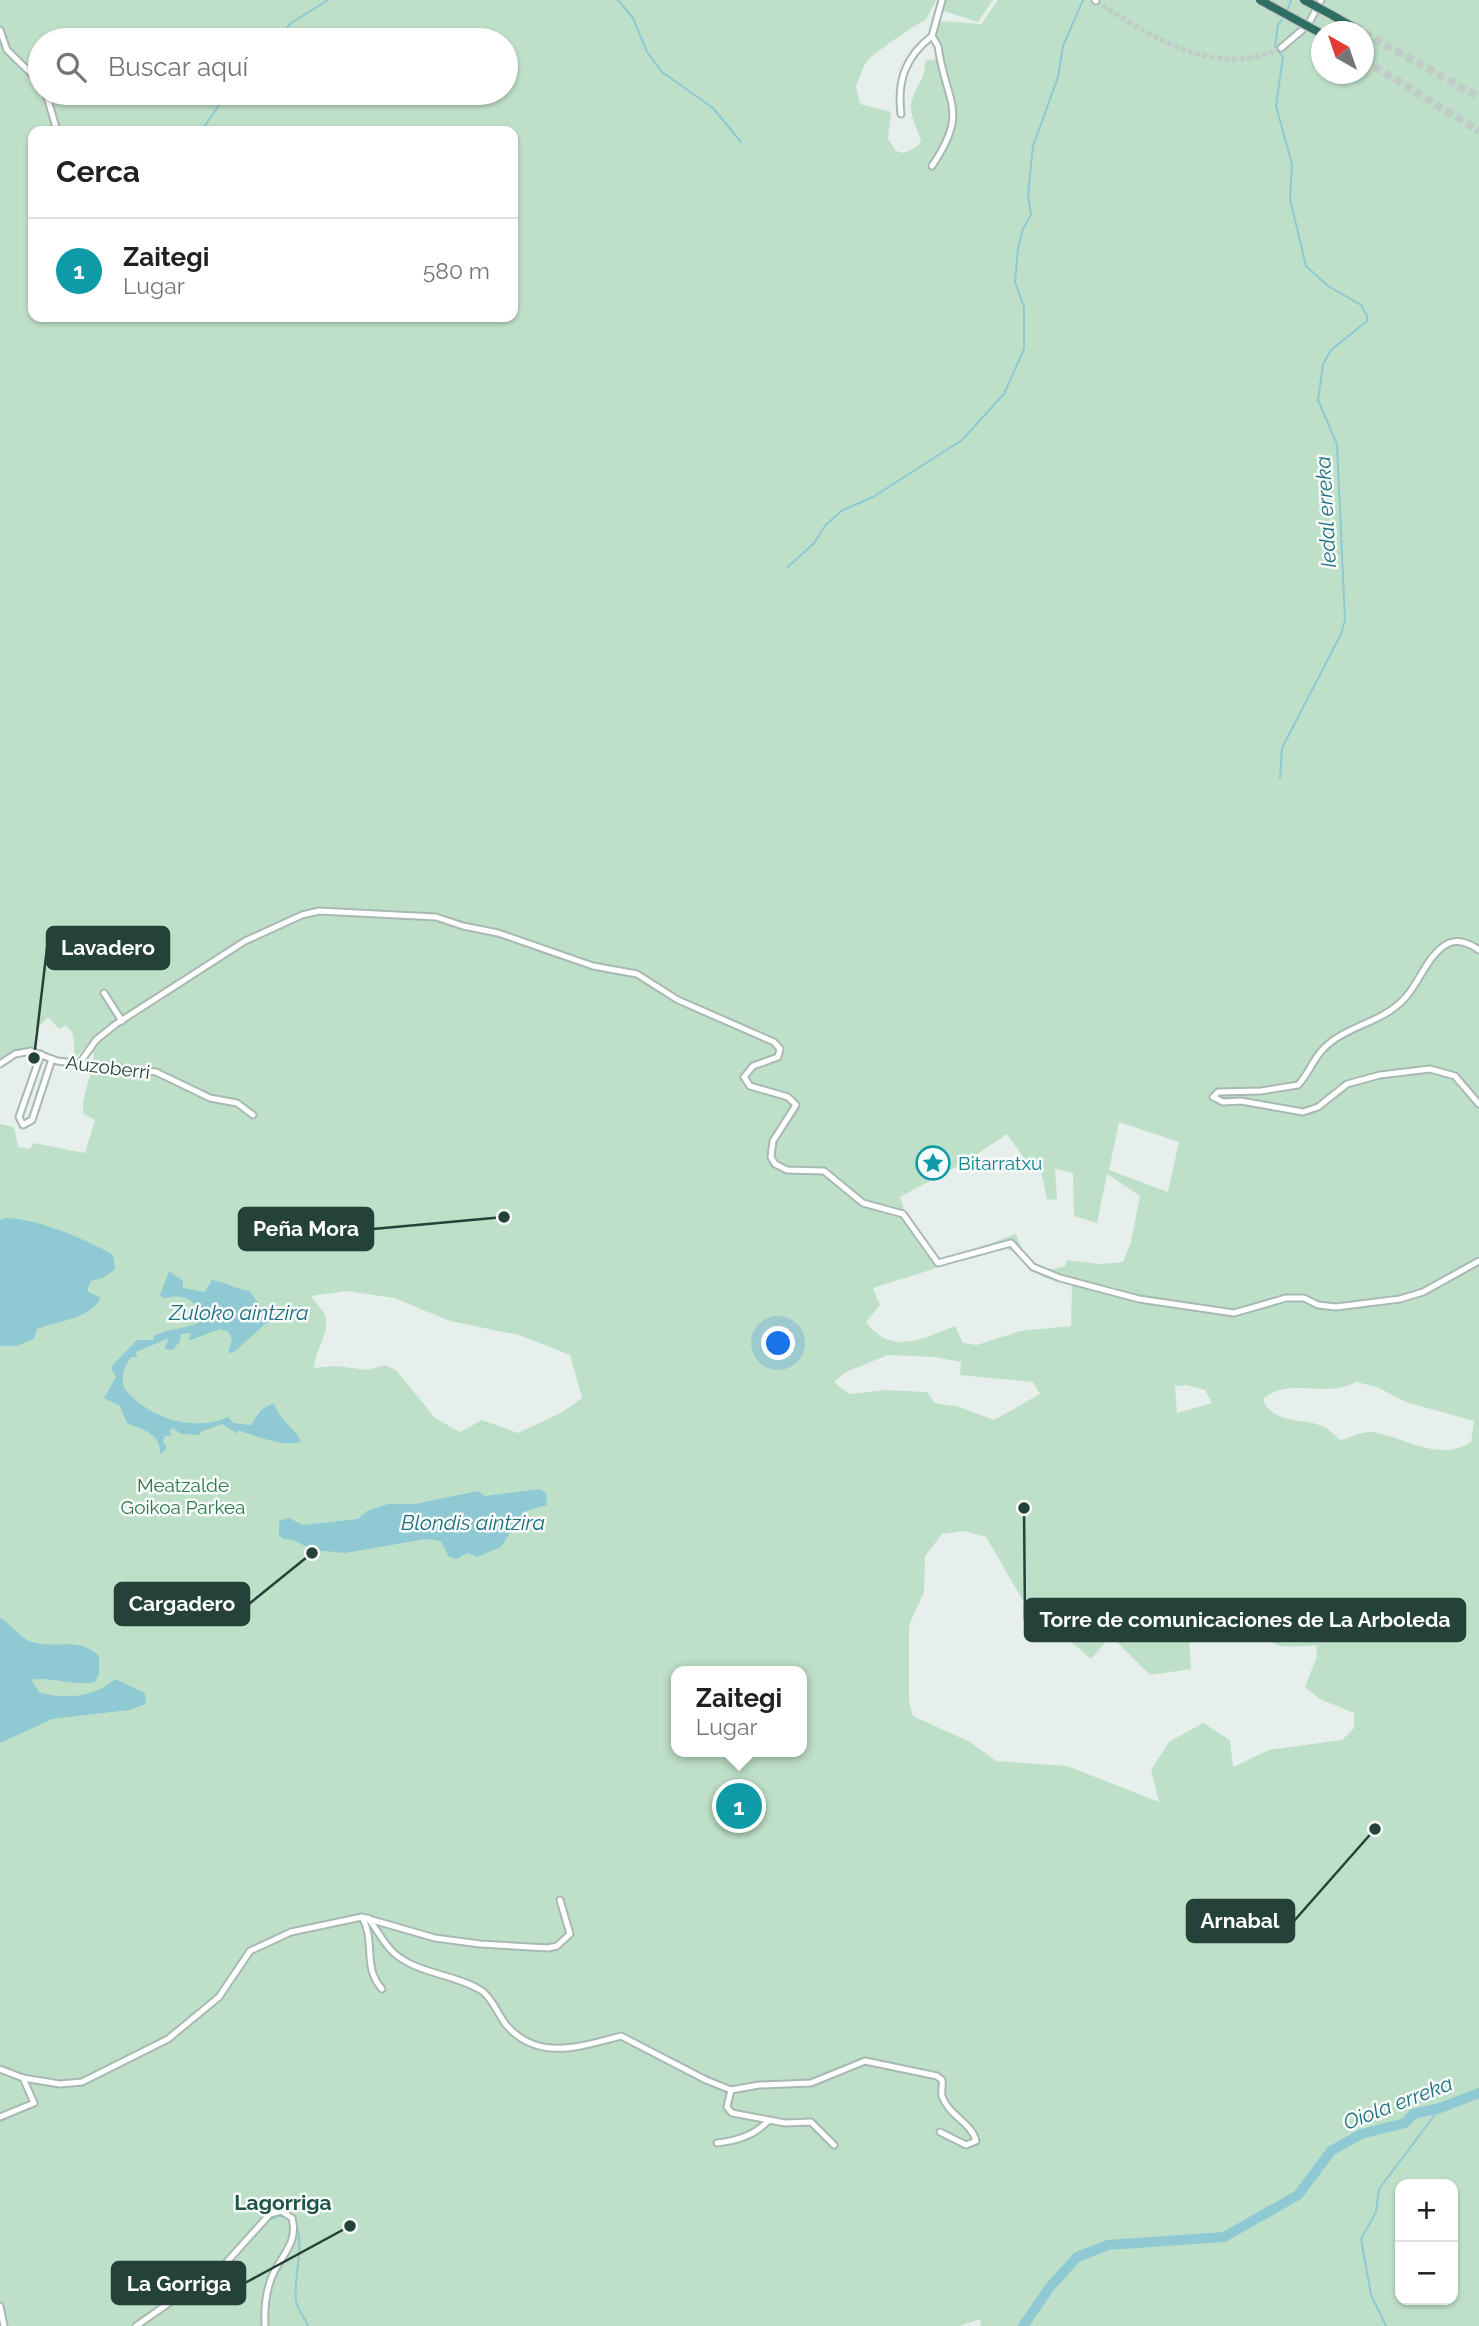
<!DOCTYPE html>
<html lang="es">
<meta charset="utf-8">
<style>
body{margin:0;font-family:Raleway,sans-serif;background:#f2f2f2;color:#202124}
.controls{position:absolute;right:21px;bottom:21px;display:grid;overflow:hidden;border-radius:14px;box-shadow:0 2px 5px #0004}
.controls button{width:63px;height:63px;display:grid;place-items:center;padding:0;border:0;border-bottom:2px solid #e0e0e0;background:#fff;color:#202124;font:35px sans-serif}
.compass{position:absolute;left:1311px;top:21px;width:63px;height:63px;border-radius:50%;background:#fff;box-shadow:0 2px 5px #0004;rotate:320deg}
.you{position:absolute;left:779px;top:1344px;width:24px;height:24px;margin:-18px;border:5px solid #fff;border-radius:50%;background:#1a73e8;box-shadow:0 0 0 10px #1a73e833}
.badge{display:grid;place-items:center;width:46px;height:46px;border-radius:50%;background:#7f4e3f;color:#fff;font-size:23px;font-weight:700}
.pin{position:absolute;translate:-50% -50%;border:4px solid #fff;box-shadow:0 2px 7px #0006}
.popup{position:absolute;left:671px;top:1666px;width:136px;height:91px;box-sizing:border-box;display:grid;place-content:center;border-radius:14px;background:#fff;filter:drop-shadow(0 2px 5px #0005);font-size:23px;white-space:nowrap;color:#757577}
.popup b{font-size:26px;color:#202124}
.popup::after{content:'';position:absolute;left:50%;top:100%;margin-left:-14px;border:14px solid transparent;border-top-color:#fff}
.list{margin:0;padding:0;list-style:none}
h2{display:flex;justify-content:space-between;align-items:center;height:91px;margin:0;padding:0 28px;font-size:30px}
h2 small{font-size:23px;font-weight:400;color:#757577}
.list li{display:grid;grid-template-columns:46px 1fr auto;gap:21px;align-items:center;box-sizing:border-box;height:105px;padding:0 28px;border-top:2px solid #e0e0e0}
.list b{display:block;font-size:26px;white-space:nowrap}
.list p{margin:0;font-size:23px;white-space:nowrap;color:#757577}
.list em{font-size:23px;font-style:normal;color:#757577}
.icon{flex:none;width:38px;height:38px;fill:none;stroke:currentColor;stroke-width:2;stroke-linecap:round;stroke-linejoin:round}
.map{position:relative;flex:none;width:1479px;height:2326px;overflow:hidden}
.search{position:absolute;background:#fff;box-shadow:0 2px 5px #0004;left:28px;top:28px;width:490px;height:77px;display:flex;align-items:center;gap:18px;box-sizing:border-box;padding:0 24px;border-radius:38px;color:#757577;font-size:26px}
.panel{position:absolute;background:#fff;box-shadow:0 2px 5px #0004;left:28px;top:126px;width:490px;height:196px;border-radius:14px}
.map>svg:first-child{display:block}
.green{fill:#bfe0c8;fill-rule:evenodd}
.water{fill:#8ec9d4}
.lines{fill:none;stroke-linecap:round;stroke-linejoin:round}
.stream{stroke:#8ec9d4;stroke-width:2}
.river{stroke:#8ec9d4;stroke-width:10}
.minor-tunnel{stroke:#bfccc8;stroke-width:5;stroke-dasharray:5 2.5;stroke-linecap:butt}
.highway-tunnel{stroke:#bfccc8;stroke-width:8;stroke-dasharray:8 4;stroke-linecap:butt}
.minor-casing{stroke:#a8b8b2;stroke-width:9}
.highway-casing{stroke:#c2cac8;stroke-width:11}
.minor{stroke:#fff;stroke-width:5}
.highway{stroke:#2f6f62;stroke-width:8}
.highway-bridge-casing{stroke:#c2cac8;stroke-width:11;stroke-linecap:butt}
.highway-bridge{stroke:#2f6f62;stroke-width:8}
.labels{text-anchor:middle;stroke-width:5;stroke-linejoin:round;paint-order:stroke}
.street-label{font-size:19px;fill:#24423a;stroke:#f7fbf9}
.culture-label{font-size:19px;fill:#0d838f;stroke:#f7fbf9;text-anchor:start}
.park-label{font-size:19px;fill:#2d7a4b;stroke:#f7fbf9}
.water-label{font-size:21px;font-style:italic;fill:#1c6f80;stroke:#f7fbf9}
.neighbourhood-label{font-size:21px;font-weight:bold;fill:#1f5548;stroke:#f7fbf9}
.leader{fill:none;stroke:#24423a;stroke-width:2.5}
.callout-dot{fill:#24423a;stroke:#f7fbf9;stroke-width:2.5}
.callout{fill:#24423a;stroke:#24423a;stroke-width:2.5}
.callout-label{font-size:21px;text-anchor:middle;font-weight:bold;fill:#fff}
</style>
<div class="map">
<svg width="1479" height="2326" viewBox="0 0 1479 2326">
<rect width="100%" height="100%" fill="#e6efeb"/>
<g class="green">
<path d="M0,0H936L926,20C916,24 880,49 871,57C863,64 860,76 856,86L860,104L891,112L888,139L896,151L904,153L918,146L921,140C916,127 907,110 913,97C918,83 926,77 925,61L944,57L936,36L939,21L981,24L998,0H1479V2326H981L980,2319L960,2326H0V1124L14,1127L18,1147L30,1149L33,1143L85,1153L95,1120L84,1114C79,1100 94,1073 94,1053L85,1048L75,1058L73,1034L66,1025L59,1029L48,1017L35,1031V1050L19,1051L0,1060ZM1322,32H1364V74H1322ZM40,40H506V93H40ZM33,131H513V317H33ZM1119,1122L1179,1142L1168,1192L1109,1170ZM1007,1134L1032,1169L1041,1171L1047,1199L1057,1200L1055,1169L1073,1173L1074,1216L1097,1223L1107,1174L1140,1196L1131,1242L1123,1262L1099,1264L1067,1260L1065,1266L1046,1271C1030,1263 1021,1251 1016,1234L946,1260H938L904,1209L900,1197L967,1161ZM1003,1247L1017,1253L1043,1277L1072,1283L1071,1326L1020,1331L977,1345L963,1343L955,1326C922,1339 891,1356 866,1322L880,1305L873,1288ZM347,1291L394,1298L450,1321L519,1335L570,1355L582,1398L561,1413L518,1433L482,1420L460,1432L435,1418L396,1370L385,1365L368,1370L336,1366L314,1368C315,1351 331,1331 325,1315C322,1309 315,1302 311,1296ZM888,1355L934,1357L961,1362L960,1375L1033,1382L1040,1394L994,1420L960,1407L935,1403L927,1392L886,1390L849,1394L834,1382L846,1372ZM1356,1382L1377,1387L1406,1402L1474,1421L1471,1442C1438,1463 1405,1437 1372,1432C1363,1431 1349,1438 1340,1440C1335,1436 1329,1429 1322,1426C1302,1418 1271,1424 1263,1399C1290,1376 1326,1399 1356,1382ZM1187,1385L1205,1390L1212,1403L1177,1413L1175,1386ZM964,1531L986,1537L1022,1599L1091,1659L1111,1636L1150,1675L1191,1669L1188,1615L1218,1613L1245,1607C1262,1646 1274,1650 1316,1645L1317,1656L1305,1687L1320,1699L1354,1713V1728L1342,1740L1269,1750L1233,1767L1230,1740L1203,1723L1169,1742L1151,1770L1159,1802L1067,1766L996,1761L970,1742L913,1716L909,1701V1625L924,1592L925,1556L942,1534ZM676,1671H802V1752H676ZM1400,2184H1453V2300H1400Z"/>
<polygon points="944,0 993,0 978,22 940,10"/>
</g>
<g class="water">
<path d="M5,1218C36,1218 86,1239 113,1255L115,1269L103,1278L91,1281L87,1291L101,1298C88,1320 60,1320 37,1329L34,1339L16,1346H0V1220Z"/>
<path d="M169,1271L183,1281V1288L205,1292L212,1280C226,1282 235,1289 249,1291L261,1306L274,1311V1320L265,1324L234,1352L228,1353L232,1339L229,1332L220,1329L188,1341L191,1333L181,1334L180,1341L173,1350L164,1349L169,1338L136,1352L137,1357H131C124,1366 121,1377 124,1388C148,1418 193,1433 228,1417L233,1423L251,1425L261,1410L274,1403C278,1418 299,1433 301,1442C282,1447 253,1435 237,1430L238,1434L222,1424L200,1432L201,1435L181,1434L173,1428L169,1430L172,1435L165,1436L163,1441L167,1448L160,1454C161,1431 138,1429 127,1423L120,1406L104,1398L116,1377L111,1367L137,1340H153L154,1336C169,1327 189,1330 202,1320V1313C190,1297 183,1294 164,1298L160,1295Z"/>
<polygon points="540,1489 546,1493 547,1505 523,1512 501,1547 477,1557 467,1553 457,1559 449,1557 441,1541 426,1539 345,1553 314,1550 292,1540 283,1539 279,1535 279,1521 289,1518 303,1525 358,1519 367,1511 388,1504 415,1504 478,1491 485,1496"/>
<path d="M0,1618C14,1626 20,1640 36,1643C61,1648 78,1637 99,1656V1674L95,1682C73,1687 52,1676 31,1680L40,1693C69,1699 93,1698 115,1679L145,1693L146,1704L129,1710L52,1719L0,1743Z"/>
</g>
<g class="lines">
<g class="stream">
<polyline points="618,0 633,18 647,52 662,72 713,108 741,142"/>
<polyline points="1287,12 1291,0"/>
<polyline points="277,40 291,23 328,0"/>
<polyline points="201,131 225,97 233,93"/>
<polyline points="788,567 814,543 825,526 841,511 873,497 962,440 1004,394 1024,349 1024,307 1015,282 1018,248 1023,229 1031,215 1028,195 1033,146 1058,77 1063,46 1083,0"/>
<polyline points="1280,778 1282,748 1341,634 1345,620 1337,444 1318,400 1323,364 1331,350 1367,321 1367,316 1361,305 1328,286 1306,266 1290,199 1292,164 1276,106 1283,57 1275,47 1278,25 1284,17"/>
<polyline points="268,2220 277,2216 286,2217"/>
<path d="M296,2224C305,2251 293,2274 296,2301C297,2309 305,2318 308,2326"/>
<polyline points="1386,2326 1371,2295 1361,2239 1376,2212 1379,2189 1440,2108"/>
</g>
<polyline class="river" points="1023,2326 1050,2287 1077,2257 1108,2245 1224,2237 1298,2195 1331,2151 1361,2134 1405,2123 1413,2114 1440,2108 1479,2093"/>
<path class="minor-tunnel" d="M1096,1C1149,36 1216,80 1281,48"/>
<g class="highway-tunnel">
<polyline points="1364,33 1479,97"/>
<polyline points="1364,60 1479,131"/>
</g>
<defs>
<g id="minor">
<polyline points="1095,0 1096,1"/>
<polyline points="0,30 7,50 40,82"/>
<polyline points="1281,48 1308,25 1321,0"/>
<polyline points="46,93 57,131"/>
<path d="M901,114C897,81 905,57 932,36L942,0"/>
<path d="M932,166C970,109 946,105 938,46L932,36"/>
<path d="M1479,950C1471,944 1459,939 1449,943C1428,953 1420,982 1405,998C1385,1020 1359,1023 1335,1039C1312,1055 1313,1069 1298,1085L1261,1091L1218,1092L1213,1097L1223,1102L1241,1101L1303,1112L1318,1107L1347,1084L1380,1075L1430,1069L1455,1076L1479,1104"/>
<polyline points="104,993 122,1021"/>
<polyline points="41,1054 19,1117 23,1125 32,1120 52,1059"/>
<polyline points="0,1064 15,1054 31,1051 57,1061 156,1072 210,1098 237,1103 253,1115"/>
<polyline points="79,1064 96,1040 116,1024 245,941 302,915 319,911 436,917 463,926 498,933 593,966 637,974 678,1000 774,1042 780,1049 778,1057 753,1066 744,1077 750,1086 788,1097 796,1105 773,1141 771,1157 775,1164 787,1170 824,1171 863,1203 903,1214 938,1263 1011,1243 1033,1267 1060,1278 1139,1299 1234,1313 1286,1298 1304,1298 1318,1305 1336,1307 1400,1299 1423,1292 1479,1261"/>
<path d="M362,1917C376,1941 362,1967 382,1989"/>
<path d="M368,1918C377,1929 383,1943 394,1953C417,1974 456,1974 482,1991C493,1999 498,2015 507,2026C539,2062 582,2046 621,2036L706,2080L731,2090"/>
<polyline points="0,2069 23,2078 34,2103 0,2117"/>
<polyline points="23,2078 60,2084 82,2082 168,2039 219,1997 250,1951 291,1932 362,1917 435,1938 480,1944 548,1948 557,1946 570,1934 560,1900"/>
<path d="M717,2143C736,2141 755,2135 768,2121"/>
<path d="M834,2145L811,2122L785,2123L732,2113L727,2107L731,2090L759,2085L811,2083L865,2061L937,2076L942,2080C943,2085 941,2091 942,2096C948,2115 972,2123 976,2141L966,2145L940,2132"/>
<polyline points="0,2306 4,2326"/>
<path d="M136,2326L225,2264L270,2214L281,2211L292,2218C298,2240 285,2252 275,2270C266,2287 264,2307 265,2326"/>
</g>
<polyline id="highway" points="1332,15 1358,30"/>
</defs>
<use href="#minor" class="minor-casing"/>
<use href="#highway" class="highway-casing"/>
<use href="#minor" class="minor"/>
<use href="#highway" class="highway"/>
<defs>
<g id="highway-bridge">
<polyline points="1260,0 1322,34"/>
<polyline points="1304,0 1332,15"/>
</g>
</defs>
<use href="#highway-bridge" class="highway-bridge-casing"/>
<use href="#highway-bridge" class="highway-bridge"/>
</g>
<defs>
<symbol id="sight-ring" viewBox="-11 -11 22 22"><circle r="9.5" fill="#f7fbf9" stroke="#0f9aa8" stroke-width="1.5"/><path d="M0-6L1.8-2.2L6-1.7L2.9 1.2L3.7 5.4L0 3.3L-3.7 5.4L-2.9 1.2L-6-1.7L-1.8-2.2Z" fill="#0f9aa8"/></symbol>
</defs>
<g fill-rule="evenodd">
<use href="#sight-ring" x="914" y="1144" width="38" height="38"/>
</g>
<g class="labels">
<g class="street-label">
<text transform="translate(108 1067) rotate(7)" y="7">Auzoberri</text>
</g>
<g class="culture-label">
<text x="958" y="1170">Bitarratxu</text>
</g>
<g class="park-label">
<text x="183" y="1492">Meatzalde<tspan x="183" dy="22">Goikoa Parkea</tspan></text>
</g>
<g class="water-label">
<text transform="translate(1326 512) rotate(-93)" y="7">Iedal erreka</text>
<text x="239" y="1320">Zuloko aintzira</text>
<text x="473" y="1530">Blondis aintzira</text>
<text transform="translate(1398 2103) rotate(-21)" y="7">Oiola erreka</text>
</g>
<g class="neighbourhood-label">
<text x="283" y="2210">Lagorriga</text>
</g>
</g>
<path class="leader" d="M34 1058L47 948M504 1217L373 1229M312 1553L249 1604M1024 1508L1025 1620M1375 1829L1294 1921M350 2226L245 2283"/>
<g class="callout-dot">
<circle cx="34" cy="1058" r="7"/>
<circle cx="504" cy="1217" r="7"/>
<circle cx="312" cy="1553" r="7"/>
<circle cx="1024" cy="1508" r="7"/>
<circle cx="1375" cy="1829" r="7"/>
<circle cx="350" cy="2226" r="7"/>
</g>
<g class="callout">
<rect x="47" y="927" width="122" height="42" rx="7"/>
<rect x="239" y="1208" width="134" height="42" rx="7"/>
<rect x="115" y="1583" width="134" height="42" rx="7"/>
<rect x="1025" y="1599" width="440" height="42" rx="7"/>
<rect x="1187" y="1900" width="107" height="42" rx="7"/>
<rect x="112" y="2262" width="133" height="42" rx="7"/>
</g>
<g class="callout-label">
<text x="108" y="955">Lavadero</text>
<text x="306" y="1236">Peña Mora</text>
<text x="182" y="1611">Cargadero</text>
<text x="1245" y="1627">Torre de comunicaciones de La Arboleda</text>
<text x="1240" y="1928">Arnabal</text>
<text x="179" y="2291">La Gorriga</text>
</g>
</svg>
<div class="controls">
<button>+</button>
<button>−</button>
</div>
<svg class="compass" viewBox="-18 -18 36 36"><path d="M0-13l5 13h-10z" fill="#e53935"/><path d="M0 13l5-13h-10z" fill="#757577"/></svg>
<div class="you"></div>
<div class="pin badge" style="left:739px;top:1806px;background:#0f9aa8">1</div>
<div class="popup"><b>Zaitegi</b>Lugar</div>
<div class="search"><svg class="icon" aria-label="search" viewBox="0 0 24 24"><circle cx="10" cy="10" r="6"/><path d="M15 15l6 6"/></svg>Buscar aquí</div>
<section class="panel">
<h2>Cerca<small></small></h2>
<ul class="list">
<li><span class="badge" style="background:#0f9aa8">1</span><div><b>Zaitegi</b><p>Lugar</p></div><em>580 m</em></li>
</ul>
</section>
</div>
